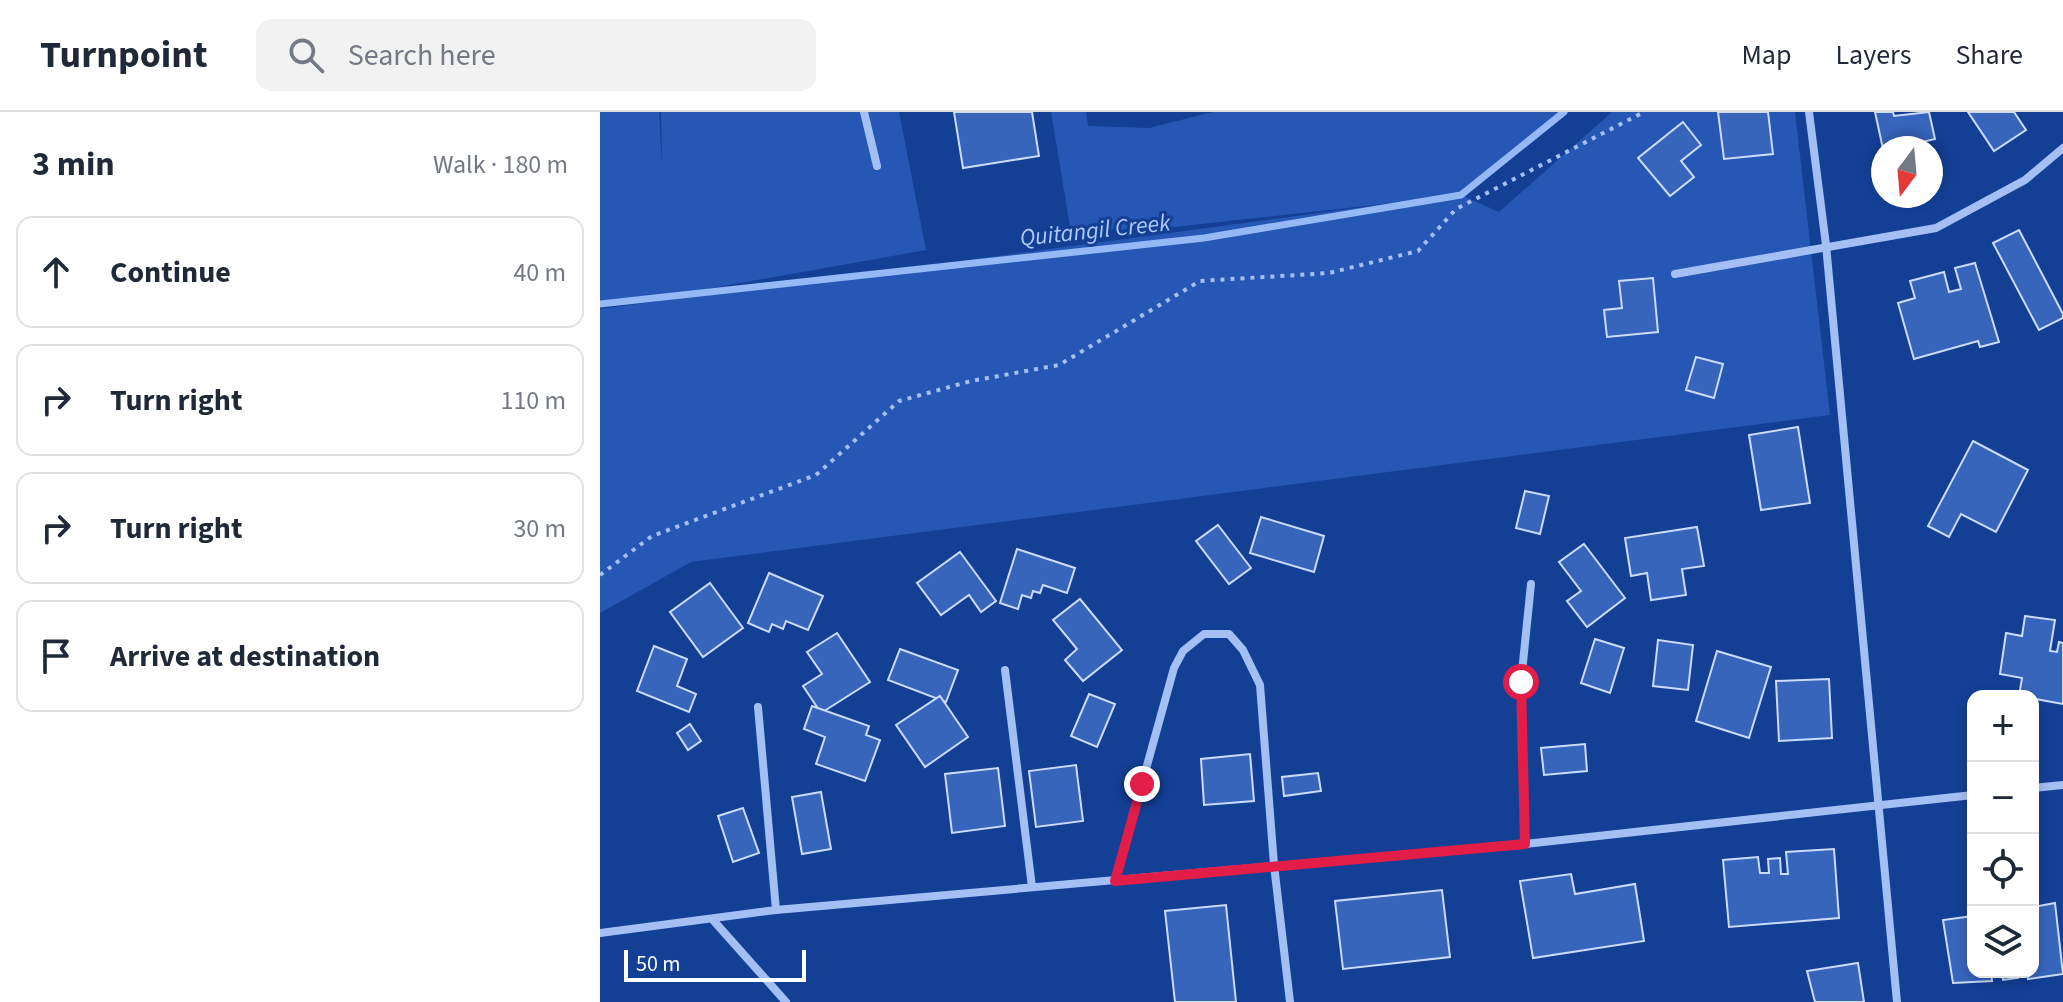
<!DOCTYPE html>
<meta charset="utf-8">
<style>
body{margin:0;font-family:"Source Sans 3",sans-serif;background:#f2f2f3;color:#1f2937}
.controls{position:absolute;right:24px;bottom:24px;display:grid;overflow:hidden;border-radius:16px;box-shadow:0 4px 12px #0003}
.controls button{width:72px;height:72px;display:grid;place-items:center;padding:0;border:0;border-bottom:2px solid #e0e1e3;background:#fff;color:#1f2937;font:40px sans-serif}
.compass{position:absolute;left:1271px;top:24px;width:72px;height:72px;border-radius:50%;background:#fff;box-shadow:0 4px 12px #0003;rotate:196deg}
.scale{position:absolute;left:24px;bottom:20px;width:182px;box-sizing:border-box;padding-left:8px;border:4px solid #fff;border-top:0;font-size:22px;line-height:28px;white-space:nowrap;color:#fff;-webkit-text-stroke:6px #133f95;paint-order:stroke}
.stop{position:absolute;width:24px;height:24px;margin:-18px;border:6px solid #e11d48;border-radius:50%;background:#fff}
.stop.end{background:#e11d48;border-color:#fff;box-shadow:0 2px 8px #0008}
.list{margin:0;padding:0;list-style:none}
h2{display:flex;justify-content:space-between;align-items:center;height:104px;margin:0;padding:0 32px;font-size:34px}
h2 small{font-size:26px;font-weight:400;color:#747a83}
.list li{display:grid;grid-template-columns:52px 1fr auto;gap:24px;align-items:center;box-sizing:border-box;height:112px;margin:0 16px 16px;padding:0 16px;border:2px solid #e0e1e3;border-radius:16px}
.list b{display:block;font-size:30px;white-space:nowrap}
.list em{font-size:26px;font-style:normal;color:#747a83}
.icon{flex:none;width:44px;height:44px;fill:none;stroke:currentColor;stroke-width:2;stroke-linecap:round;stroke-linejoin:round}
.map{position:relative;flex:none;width:1463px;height:890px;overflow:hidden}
header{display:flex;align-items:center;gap:48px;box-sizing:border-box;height:112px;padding:0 40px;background:#fff;border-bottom:2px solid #e0e1e3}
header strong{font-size:38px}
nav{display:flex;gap:44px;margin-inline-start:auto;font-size:28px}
.search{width:560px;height:72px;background:#f2f2f3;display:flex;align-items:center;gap:20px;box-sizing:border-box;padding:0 28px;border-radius:16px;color:#747a83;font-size:30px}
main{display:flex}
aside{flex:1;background:#fff}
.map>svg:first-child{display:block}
.green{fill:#2657b5}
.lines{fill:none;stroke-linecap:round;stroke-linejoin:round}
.stream{stroke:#95b8f6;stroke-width:7}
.building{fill:#3765bc;stroke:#cadcfd;stroke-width:2}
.path{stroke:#a3bff3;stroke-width:4;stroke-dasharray:4 6;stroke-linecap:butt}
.street{stroke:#a3bff3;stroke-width:8}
.route{stroke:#e11d48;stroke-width:10}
.labels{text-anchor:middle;stroke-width:6;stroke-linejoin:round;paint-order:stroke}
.water-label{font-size:24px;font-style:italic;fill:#afc9f9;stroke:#133f95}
</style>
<header>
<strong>Turnpoint</strong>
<div class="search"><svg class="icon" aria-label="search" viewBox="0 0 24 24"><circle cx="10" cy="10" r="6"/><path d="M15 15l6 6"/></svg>Search here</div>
<nav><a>Map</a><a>Layers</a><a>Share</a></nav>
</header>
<main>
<aside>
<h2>3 min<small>Walk · 180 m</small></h2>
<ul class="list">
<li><svg class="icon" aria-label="ahead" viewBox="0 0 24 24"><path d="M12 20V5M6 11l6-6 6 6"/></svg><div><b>Continue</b></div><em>40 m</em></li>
<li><svg class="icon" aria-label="right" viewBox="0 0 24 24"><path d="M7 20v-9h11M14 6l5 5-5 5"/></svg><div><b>Turn right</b></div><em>110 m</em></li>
<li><svg class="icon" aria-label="right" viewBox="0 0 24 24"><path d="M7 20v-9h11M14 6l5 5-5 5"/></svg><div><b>Turn right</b></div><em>30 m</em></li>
<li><svg class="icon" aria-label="arrive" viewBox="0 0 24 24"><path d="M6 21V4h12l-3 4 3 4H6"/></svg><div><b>Arrive at destination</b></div></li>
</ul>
</aside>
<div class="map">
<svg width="1463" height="890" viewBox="0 0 1463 890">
<rect width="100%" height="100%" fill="#133f95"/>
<g class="green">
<polygon points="0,0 59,0 62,55 61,0 299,0 326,138 67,184 0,189"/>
<polygon points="451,0 486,0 488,14 549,16 613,0 964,0 861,83 899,100 1012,0 1195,0 1230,303 91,450 0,501 0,197 802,90 538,119 470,115"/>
</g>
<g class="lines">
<polyline class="stream" points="0,192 604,126 861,83 964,0"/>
</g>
<g class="building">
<polygon points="354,0 432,0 439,44 363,56"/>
<polygon points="1118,0 1168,0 1173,42 1124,47"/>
<polygon points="1275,0 1293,0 1294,4 1329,0 1335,27 1313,32 1313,36 1283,37"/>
<polygon points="1368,0 1414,0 1426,18 1394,39"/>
<polygon points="1083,10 1101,33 1081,49 1094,65 1070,84 1038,46"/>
<polygon points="1419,118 1463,202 1463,206 1439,218 1393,131"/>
<polygon points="1375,151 1399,230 1380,235 1378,229 1314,247 1298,191 1315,186 1310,169 1344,160 1349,180 1361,177 1355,156"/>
<polygon points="1053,166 1058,220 1007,225 1004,198 1022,196 1019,169"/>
<polygon points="1096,245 1123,252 1114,286 1086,278"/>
<polygon points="1198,315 1210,391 1161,398 1149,323"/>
<polygon points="1373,329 1428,358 1396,420 1361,402 1349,425 1328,414"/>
<polygon points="925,379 949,384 940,422 916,416"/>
<polygon points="661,405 724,424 714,460 650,441"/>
<polygon points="618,413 651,456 629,472 596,429"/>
<polygon points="1097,415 1104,454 1082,457 1086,483 1051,488 1047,461 1031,464 1025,426"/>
<polygon points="984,432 1025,486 987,515 967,489 981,479 959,450"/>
<polygon points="417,437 475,456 467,481 443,473 440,481 433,479 431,486 422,483 418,497 400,491"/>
<polygon points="360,440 396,489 381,500 369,483 341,503 317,471"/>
<polygon points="169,461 223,484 208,518 186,509 183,517 172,512 169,520 148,511"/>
<polygon points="110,471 143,516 103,545 70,500"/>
<polygon points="480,487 522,538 483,569 465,548 477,537 453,508"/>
<polygon points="1425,504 1455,508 1450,539 1457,540 1459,530 1463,531 1463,592 1419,584 1422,566 1400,562 1406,521 1422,524"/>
<polygon points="237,521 270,570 221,601 203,574 222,562 207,540"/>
<polygon points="995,527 1024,536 1010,581 981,571"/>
<polygon points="1058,528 1093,533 1088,578 1053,574"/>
<polygon points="54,534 87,547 77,574 96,582 89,600 37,579"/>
<polygon points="300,537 358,558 346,590 288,568"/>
<polygon points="1117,539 1171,555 1149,626 1096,609"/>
<polygon points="1229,567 1232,626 1179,629 1176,569"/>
<polygon points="489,582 515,592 497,635 471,624"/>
<polygon points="340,584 368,625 325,655 296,613"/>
<polygon points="212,594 269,614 266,623 280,628 265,669 216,652 225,625 204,617"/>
<polygon points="90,612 101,629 88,638 77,621"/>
<polygon points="985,632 987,659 944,663 941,636"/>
<polygon points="650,642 654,689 604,693 601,647"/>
<polygon points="476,653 483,709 436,715 429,659"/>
<polygon points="398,656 405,714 352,721 345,662"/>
<polygon points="718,661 721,679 684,684 682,665"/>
<polygon points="221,680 231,737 202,742 192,685"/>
<polygon points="143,696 159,741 133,750 118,704"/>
<polygon points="1234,737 1239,806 1129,815 1123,748 1158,745 1160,761 1169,761 1168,747 1180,746 1181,762 1188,762 1186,740"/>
<polygon points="971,762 975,782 1035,772 1044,829 933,846 920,769"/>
<polygon points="842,778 850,845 743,857 735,789"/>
<polygon points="1455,791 1463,862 1428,867 1427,860 1433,860 1433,795"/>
<polygon points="626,793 636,890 575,890 565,799"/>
<polygon points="1373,804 1373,860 1391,860 1392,869 1353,871 1343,808"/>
<polygon points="1258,851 1264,890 1215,890 1207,859"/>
<polygon points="1402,860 1417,860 1418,866 1403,868"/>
</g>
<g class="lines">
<polyline class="path" points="0,463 52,424 216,363 299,289 371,269 459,253 600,169 729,161 818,139 856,97 1044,0"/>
<g class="street">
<polyline points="264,0 277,54"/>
<polyline points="1209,0 1226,133 1297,890"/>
<polyline points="1075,162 1336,116 1425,68 1463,36"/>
<polyline points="405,558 432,775"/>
<polyline points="158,595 176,798"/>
<polyline points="1433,676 1463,673"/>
<polyline points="925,732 921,570 931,472"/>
<polyline points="515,769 574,556 583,539 604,522 629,522 643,538 660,573 674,753 690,890"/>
<polyline points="113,808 186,890"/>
<polyline points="0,821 176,798 925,732 1373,683"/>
</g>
</g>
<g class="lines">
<polyline class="route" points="542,672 515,769 925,732 921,570"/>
</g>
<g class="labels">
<g class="water-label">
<text transform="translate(495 118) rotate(-6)" y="8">Quitangil Creek</text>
</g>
</g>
</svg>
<div class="controls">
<button>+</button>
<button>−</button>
<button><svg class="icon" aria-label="locate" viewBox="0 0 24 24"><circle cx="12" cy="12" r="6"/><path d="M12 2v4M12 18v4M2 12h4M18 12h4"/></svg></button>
<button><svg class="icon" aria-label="layers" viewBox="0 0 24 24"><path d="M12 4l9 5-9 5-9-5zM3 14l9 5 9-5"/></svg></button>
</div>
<svg class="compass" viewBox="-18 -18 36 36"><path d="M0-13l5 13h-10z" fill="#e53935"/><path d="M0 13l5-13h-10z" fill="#747a83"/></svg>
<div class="scale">50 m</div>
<div class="stop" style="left:921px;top:570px"></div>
<div class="stop end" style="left:542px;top:672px"></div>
</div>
</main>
